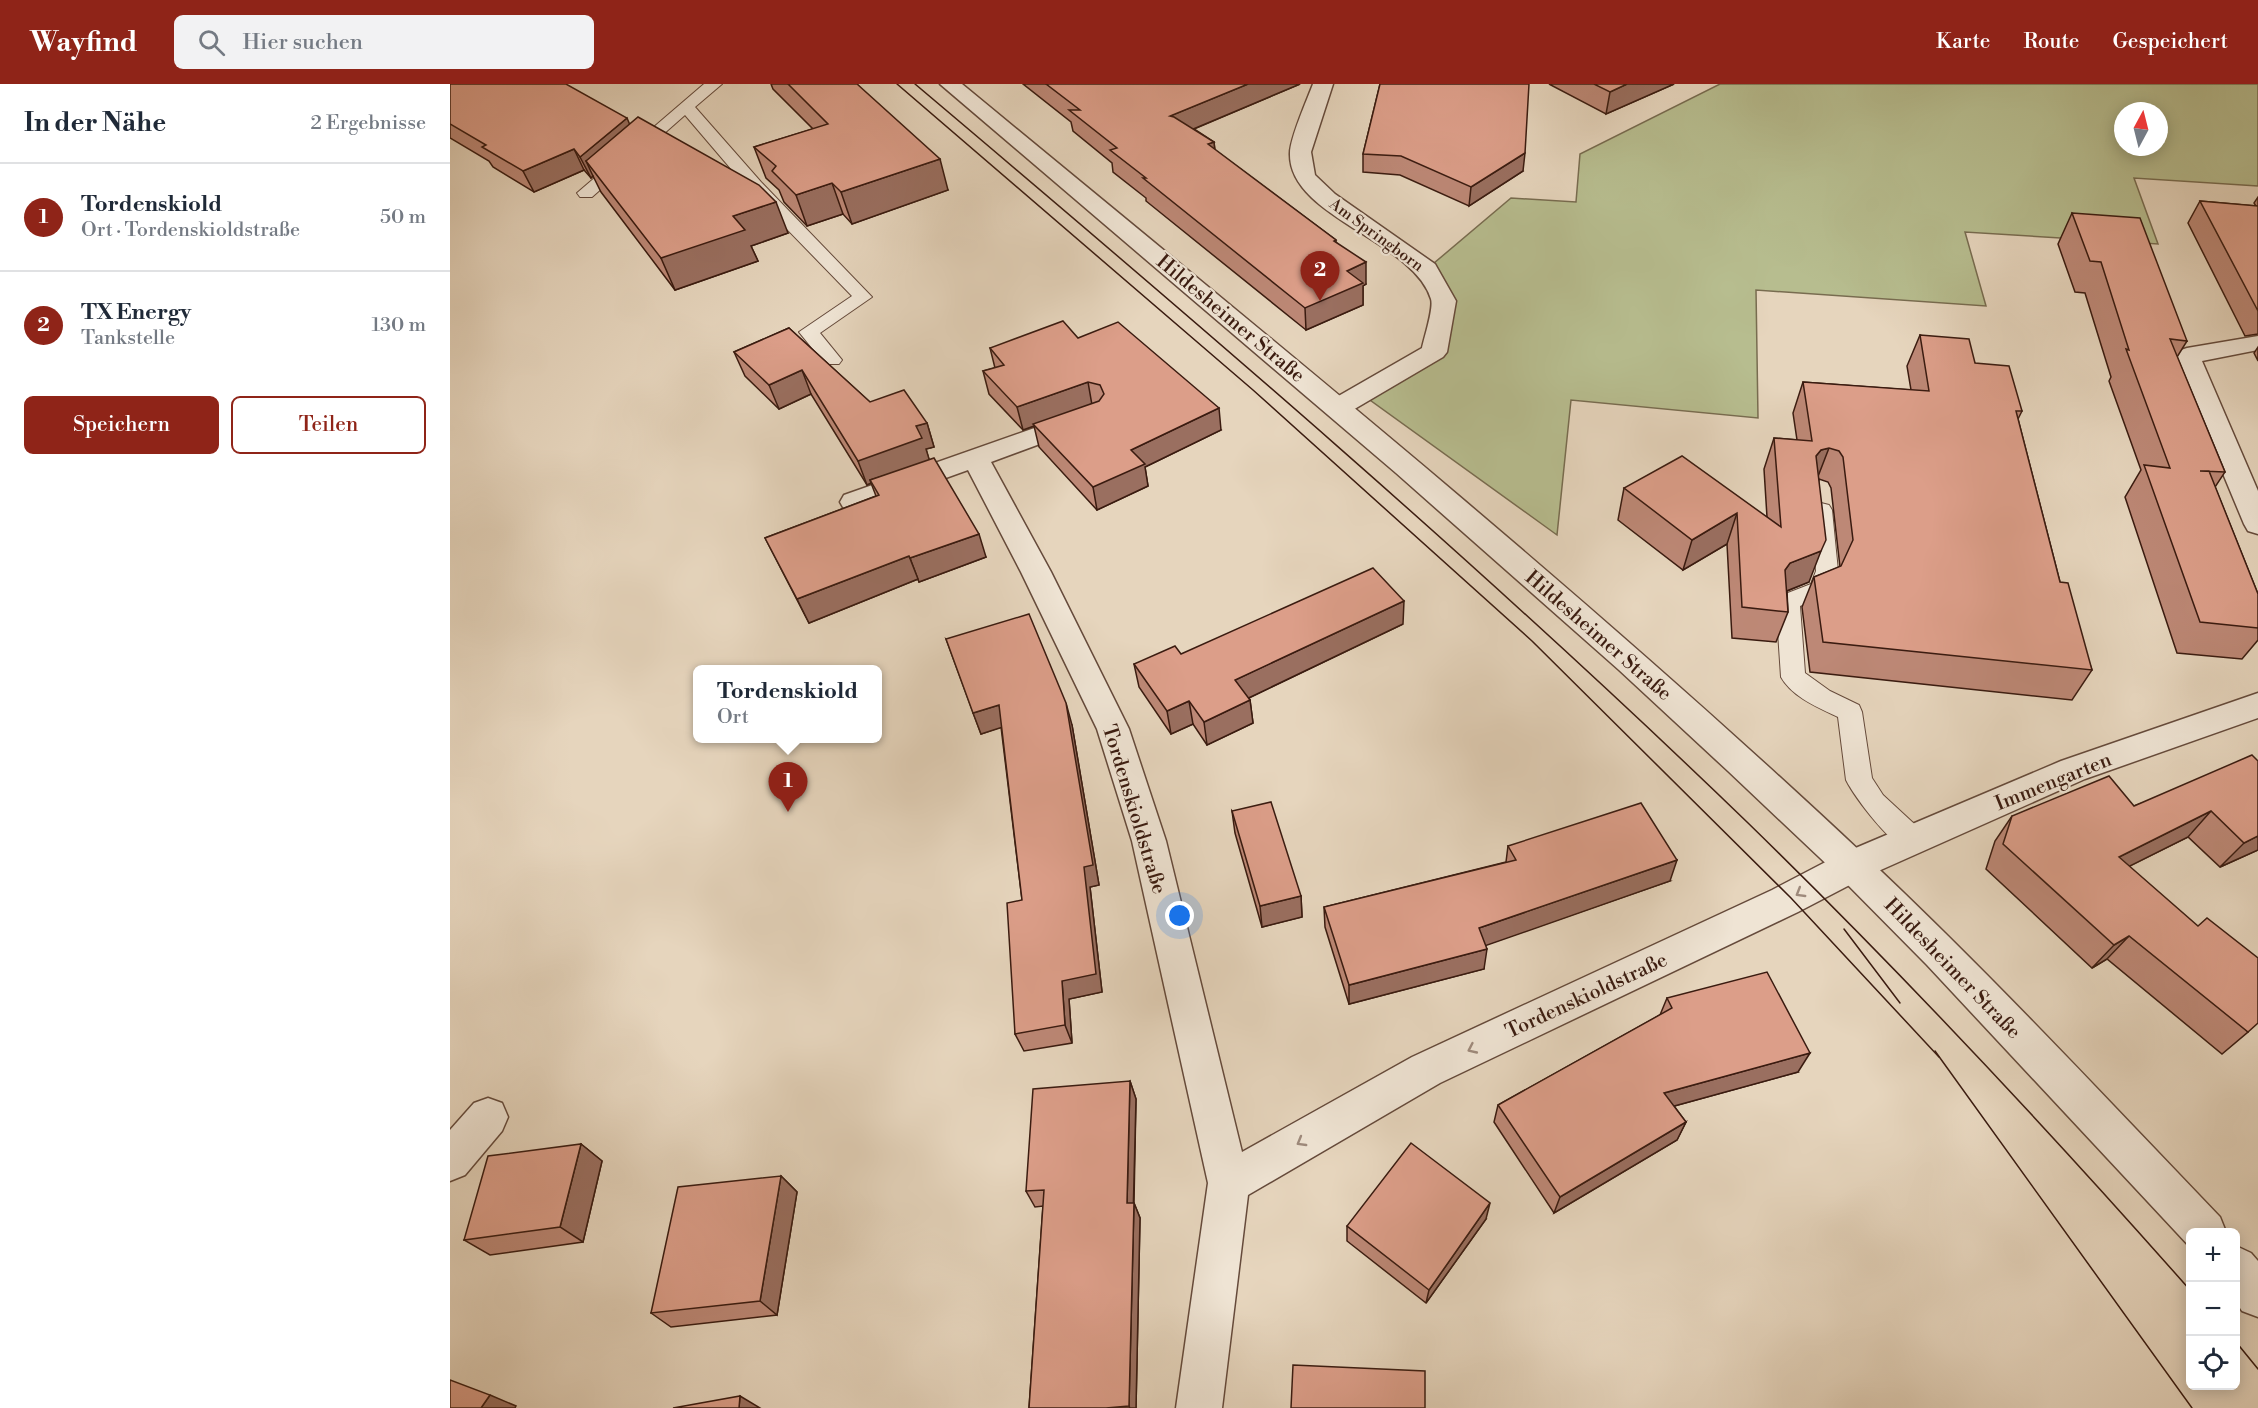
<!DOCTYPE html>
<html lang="de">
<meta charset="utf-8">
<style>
body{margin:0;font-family:"Libre Bodoni",serif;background:#f2f2f3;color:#1f2937}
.controls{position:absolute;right:18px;bottom:18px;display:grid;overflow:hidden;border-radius:9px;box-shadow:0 3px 15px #0003}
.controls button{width:54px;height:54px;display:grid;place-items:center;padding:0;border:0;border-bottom:2px solid #e0e1e3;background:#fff;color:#1f2937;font:30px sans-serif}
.compass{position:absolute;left:1664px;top:18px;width:54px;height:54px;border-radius:50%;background:#fff;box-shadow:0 3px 15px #0003;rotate:7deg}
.you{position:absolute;left:730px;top:832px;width:21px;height:21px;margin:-15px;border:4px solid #fff;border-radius:50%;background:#1a73e8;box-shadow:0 0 0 9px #1a73e833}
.badge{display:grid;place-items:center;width:39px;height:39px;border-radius:50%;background:#8f2418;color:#fff;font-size:20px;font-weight:700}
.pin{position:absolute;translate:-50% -50px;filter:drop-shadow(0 2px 3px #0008)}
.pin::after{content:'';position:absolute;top:32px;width:21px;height:18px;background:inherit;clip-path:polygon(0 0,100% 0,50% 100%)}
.popup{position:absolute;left:243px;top:581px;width:189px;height:78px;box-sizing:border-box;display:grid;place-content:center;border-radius:9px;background:#fff;filter:drop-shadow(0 2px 4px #0005);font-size:20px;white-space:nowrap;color:#747a83}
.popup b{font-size:22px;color:#1f2937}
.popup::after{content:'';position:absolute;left:50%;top:100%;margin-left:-12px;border:12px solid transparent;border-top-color:#fff}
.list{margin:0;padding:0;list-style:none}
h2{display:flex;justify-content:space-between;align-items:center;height:78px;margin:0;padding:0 24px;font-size:26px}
h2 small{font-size:20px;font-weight:400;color:#747a83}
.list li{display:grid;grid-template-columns:39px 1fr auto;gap:18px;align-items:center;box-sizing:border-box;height:108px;padding:0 24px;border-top:2px solid #e0e1e3}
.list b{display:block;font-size:22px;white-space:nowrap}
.list p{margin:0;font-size:20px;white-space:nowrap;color:#747a83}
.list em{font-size:20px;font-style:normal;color:#747a83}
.actions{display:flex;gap:12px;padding:18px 24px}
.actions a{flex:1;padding:14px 0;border:2px solid #8f2418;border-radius:9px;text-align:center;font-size:21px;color:#8f2418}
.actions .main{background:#8f2418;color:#fff}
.icon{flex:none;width:33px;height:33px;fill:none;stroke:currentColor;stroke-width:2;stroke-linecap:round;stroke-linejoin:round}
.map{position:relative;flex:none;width:1808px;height:1324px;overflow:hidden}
header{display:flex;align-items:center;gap:36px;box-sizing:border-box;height:84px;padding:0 30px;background:#8f2418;color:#fff}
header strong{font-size:28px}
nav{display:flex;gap:33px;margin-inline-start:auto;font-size:21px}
.search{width:420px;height:54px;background:#f2f2f3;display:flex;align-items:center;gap:15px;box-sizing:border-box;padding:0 21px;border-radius:9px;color:#747a83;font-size:22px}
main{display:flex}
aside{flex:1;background:#fff}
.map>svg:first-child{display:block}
.green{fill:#b7bd8f;stroke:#786c50;stroke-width:1.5;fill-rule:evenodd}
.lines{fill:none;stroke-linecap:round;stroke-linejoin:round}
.service-casing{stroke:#654a3b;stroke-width:2}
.minor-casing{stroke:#654a3b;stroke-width:3}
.tertiary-casing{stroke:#654a3b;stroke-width:3}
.service{fill:#efe4d4;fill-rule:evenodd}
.minor{fill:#efe4d4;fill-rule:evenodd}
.tertiary{fill:#efe4d4;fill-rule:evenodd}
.tram{stroke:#3a1b10;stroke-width:1.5}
.wall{fill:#bd8876;stroke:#3a1b10;stroke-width:1.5}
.shaded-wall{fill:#9a6f60;stroke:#3a1b10;stroke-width:1.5}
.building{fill:#dc9e89;stroke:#3a1b10;stroke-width:1.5}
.oneway{stroke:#9e8a7c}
.labels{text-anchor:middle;stroke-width:4.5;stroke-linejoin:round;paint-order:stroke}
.far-street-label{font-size:16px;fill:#3a1b10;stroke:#efe4d4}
.street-label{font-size:20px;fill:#3a1b10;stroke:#efe4d4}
</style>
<header>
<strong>Wayfind</strong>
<div class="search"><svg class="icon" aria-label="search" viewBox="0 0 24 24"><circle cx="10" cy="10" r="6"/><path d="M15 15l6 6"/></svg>Hier suchen</div>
<nav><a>Karte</a><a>Route</a><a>Gespeichert</a></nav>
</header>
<main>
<aside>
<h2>In der Nähe<small>2 Ergebnisse</small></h2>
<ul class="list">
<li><span class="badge">1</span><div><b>Tordenskiold</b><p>Ort · Tordenskioldstraße</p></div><em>50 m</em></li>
<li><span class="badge">2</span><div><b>TX Energy</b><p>Tankstelle</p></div><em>130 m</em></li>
</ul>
<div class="actions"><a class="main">Speichern</a><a>Teilen</a></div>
</aside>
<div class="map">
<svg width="1808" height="1324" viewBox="0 0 1808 1324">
<rect width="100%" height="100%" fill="#e6d5bd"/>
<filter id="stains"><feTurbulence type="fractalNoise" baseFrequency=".00333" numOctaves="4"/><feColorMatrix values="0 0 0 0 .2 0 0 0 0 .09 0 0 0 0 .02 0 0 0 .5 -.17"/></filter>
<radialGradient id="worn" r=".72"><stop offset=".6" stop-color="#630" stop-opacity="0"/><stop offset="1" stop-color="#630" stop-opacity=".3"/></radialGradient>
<path class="green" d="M1270,0H1808V102L1684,94L1708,160L1515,148L1536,222L1306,206L1308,334L1121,316L1107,451L913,311L984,268L994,217L977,185L1061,114L1126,118L1130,70ZM1673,27H1709V63H1673Z"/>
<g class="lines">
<defs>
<g id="service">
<polygon points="254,0 272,0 245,23 311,98 422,213 370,249 392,276 389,280 375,280 349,248 402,212 299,106 235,31 142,113 130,113 127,109"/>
<path d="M1371,419L1379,421L1382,426L1388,487L1378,511L1350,522L1355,589L1380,607L1409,621L1412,628L1422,694L1433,711L1473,748L1476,756L1473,764C1470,765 1467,767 1463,767C1445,768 1404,712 1396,696L1388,633C1369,624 1342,613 1331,593L1326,518L1330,512L1361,500L1366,487L1360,426L1363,421Z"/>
</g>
<g id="minor">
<path d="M863,0H883L861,68L865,91L885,110L985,180L1006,217L997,268L993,273L896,330L887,332L878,330L874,324L878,318L972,264C974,254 984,224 981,215C963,156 838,133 840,69C840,54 857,16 863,0Z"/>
<polygon points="1808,252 1808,266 1752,277 1808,407 1808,450 1798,447 1794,440 1724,272 1728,267 1737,264"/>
<polygon points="627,329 636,331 640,337 636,343 541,378 601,488 679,645 716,757 792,1068 962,973 1322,806 1389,771 1611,677 1808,609 1808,634 1635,695 1415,793 1348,828 990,999 798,1111 772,1324 726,1324 758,1099 682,757 647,645 571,488 518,386 404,427 394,425 390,418 394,411"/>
<polygon points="38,1014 52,1019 58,1033 52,1047 15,1091 0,1097 0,1046 24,1019"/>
</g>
<g id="tertiary">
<path d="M490,0H512C816,251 1124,499 1412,769C1536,885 1652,1010 1770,1133L1776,1148H1740V1163L1477,881L1387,790L1278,687L1169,586L946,389Z"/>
<polygon points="1786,1162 1801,1169 1808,1177 1808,1233 1792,1227 1786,1218"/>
</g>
</defs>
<use href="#service" class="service-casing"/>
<use href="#minor" class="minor-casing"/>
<use href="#tertiary" class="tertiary-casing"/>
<use href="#service" class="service"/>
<use href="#minor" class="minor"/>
<use href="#tertiary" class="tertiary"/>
<g class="tram">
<polyline points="447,0 803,306 1082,557 1341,814 1489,973"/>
<path d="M465,0C748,239 1030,480 1297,738C1451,888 1598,1045 1740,1206"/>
<polyline points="1394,845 1450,919"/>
<polyline points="1485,967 1742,1324"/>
<polyline points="1786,1258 1808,1285"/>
</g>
</g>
<g class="wall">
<polygon points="0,0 180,40 338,149 301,162 308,177 225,206 151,108 143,92 141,94 134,86 84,108 43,83 39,77 0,54"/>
<polygon points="321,0 407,0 498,106 402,140 393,130 357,142 334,118 329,106 316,94 304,63 363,45 323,5"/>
<polygon points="573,0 850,0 744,45 764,58 765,66 886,156 886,158 916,200 913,202 913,221 856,246 696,117 696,114 663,88 662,79 623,47 621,38"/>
<polygon points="930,0 1073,87 1019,122 950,91 913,88 913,70"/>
<polygon points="1099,0 1224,0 1156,30"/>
<polygon points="1808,113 1808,250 1795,252 1738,139 1750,117 1806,122 1804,119"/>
<polygon points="1622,129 1737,257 1727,273 1775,388 1765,403 1808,510 1808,556 1792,575 1727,569 1675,413 1691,386 1659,297 1661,293 1635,209 1625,208 1608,160"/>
<polygon points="339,244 420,318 477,339 484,363 476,365 479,376 536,473 469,498 468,495 359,539 315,454 426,412 421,399 417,401 361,310 329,325 295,292 284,268"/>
<polygon points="1470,251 1525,279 1572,327 1568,335 1610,498 1642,586 1622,616 1360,588 1352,523 1364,493 1390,483 1381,404 1378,398 1369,395 1359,498 1337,507 1338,528 1326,558 1282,554 1277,460 1233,486 1168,436 1174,404 1317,433 1314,385 1324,354 1347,356 1343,329 1353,298 1461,306 1457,282"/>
<polygon points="628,254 771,346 695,383 698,402 647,426 589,363 584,342 573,346 539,310 533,287 545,284 540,264"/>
<polygon points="1808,263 1808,277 1804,269"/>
<polygon points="953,540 799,614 800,616 803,639 757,661 743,640 721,650 689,603 684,580 731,570"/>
<polygon points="496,555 622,641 649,801 640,803 652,908 619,915 622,959 574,967 565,950 572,816 551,643 531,650"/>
<polygon points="1808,677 1808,766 1770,783 1738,753 1679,782 1798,948 1772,970 1657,875 1642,884 1536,785 1545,757 1562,732 1684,722"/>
<polygon points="782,727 851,812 852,833 812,843 785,749"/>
<polygon points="1058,762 1220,797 1035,861 1034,885 899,920 875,843 874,823 1056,778"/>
<polygon points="1217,914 1348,988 1224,1022 1236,1038 1227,1056 1104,1129 1044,1038 1048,1021 1210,931"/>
<polygon points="680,997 686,1015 684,1119 690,1134 686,1324 579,1324 593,1122 585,1123 576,1107"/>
<polygon points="131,1060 152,1077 133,1158 40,1171 14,1156"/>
<polygon points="331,1092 347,1108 327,1231 221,1243 201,1229"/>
<polygon points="1036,1135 976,1219 897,1157 897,1142"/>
</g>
<g class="shaded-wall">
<polygon points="798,0 850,0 722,54 720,32"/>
<polygon points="1177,0 1224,0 1156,30 1160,8"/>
<polygon points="177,34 186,55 136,77 143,92 141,94 130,73"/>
<polygon points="764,58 766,80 758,60"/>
<polygon points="124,65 134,86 84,108 73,87"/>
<polygon points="1075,69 1073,87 1019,122 1021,103"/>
<polygon points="490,75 498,106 402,140 391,108"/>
<polygon points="382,99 393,130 357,142 346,111"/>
<polygon points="326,118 338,149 301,162 308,177 225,206 211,174 283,132"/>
<polygon points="916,178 916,200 913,202 913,221 856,246 855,224 897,187"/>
<polygon points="352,286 361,310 329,325 319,301"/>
<polygon points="638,298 642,321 573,346 567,323"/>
<polygon points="769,324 771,346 695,383 698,402 647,426 643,403 681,366"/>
<polygon points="477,339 484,363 476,365 480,378 420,396 421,399 417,401 408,377 466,342"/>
<polygon points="1379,364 1367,395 1366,372 1371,366"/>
<polygon points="1287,429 1277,460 1233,486 1242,456"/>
<polygon points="529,450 536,473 469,498 460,474"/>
<polygon points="1371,467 1359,498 1329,510 1335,486 1340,479"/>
<polygon points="459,472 468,495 359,539 347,515"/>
<polygon points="954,517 953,540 788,619 785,596"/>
<polygon points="800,616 803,639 757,661 754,638"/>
<polygon points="739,617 743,640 721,650 717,627"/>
<polygon points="616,619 622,641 649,801 640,803 652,908 619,915 622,959 615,941 612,897 634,783"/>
<polygon points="549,621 556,642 531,650 523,629"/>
<polygon points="1761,727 1738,753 1648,798 1669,773"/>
<polygon points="1808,752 1808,766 1770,783 1794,759"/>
<polygon points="1227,776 1220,797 1026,865 1029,844"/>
<polygon points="851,812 852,833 812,843 810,822"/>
<polygon points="1679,852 1657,875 1642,884 1664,861"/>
<polygon points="1037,865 1034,885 899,920 899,901"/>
<polygon points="1360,969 1348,988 1206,1027 1214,1009"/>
<polygon points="680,997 686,1015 683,1135 677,1119"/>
<polygon points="1236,1038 1227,1056 1104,1129 1110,1113"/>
<polygon points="131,1060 152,1077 133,1158 110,1143"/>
<polygon points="331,1092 347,1108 327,1231 310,1217"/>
<polygon points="684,1119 690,1134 686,1324 680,1324 679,1322"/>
<polygon points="1040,1119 1036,1135 976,1219 979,1206"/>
<polygon points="40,1311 66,1322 65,1324 31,1324"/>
<polygon points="290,1312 310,1324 289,1324"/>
</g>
<g class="building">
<polygon points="0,0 116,0 177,34 130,73 124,65 73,87 32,63 36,61 0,40"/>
<polygon points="338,0 407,0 490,75 391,108 382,99 346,111 322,87 326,82 304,63 378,40"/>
<polygon points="596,0 798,0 720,32 724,33 764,58 758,60 886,156 884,157 916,178 897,187 913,199 855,224 693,94 696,94 660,66 667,64 619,26 630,26"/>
<polygon points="930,0 1079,0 1075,69 1021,103 951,72 913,70"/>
<polygon points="1144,0 1177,0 1160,8"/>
<polygon points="188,33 309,101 326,118 283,132 295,146 211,174 136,77"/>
<polygon points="1750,117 1808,122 1808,227"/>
<polygon points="1622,129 1690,134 1737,257 1720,255 1775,388 1750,387 1759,387 1808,510 1808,544 1750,538 1694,381 1720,384 1676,265 1679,266 1651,178 1640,177"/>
<polygon points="613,237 628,254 668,238 769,324 681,366 695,380 643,403 583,340 649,317 654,310 650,301 638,298 567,323 533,287 554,281 540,264"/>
<polygon points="339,244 420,318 454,306 477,339 466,342 472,354 408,377 352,286 319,301 284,268"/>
<polygon points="1470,251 1519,255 1525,279 1559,282 1572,327 1566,327 1610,498 1618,499 1642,586 1373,558 1364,493 1391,482 1403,456 1393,373 1389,367 1379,364 1371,366 1366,372 1376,456 1371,467 1340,479 1335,486 1338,528 1292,523 1287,429 1242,456 1174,404 1232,372 1331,443 1324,354 1362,357 1353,298 1479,307"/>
<polygon points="484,374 529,450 460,474 459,472 347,515 315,454 429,411 420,396"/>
<polygon points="923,484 954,517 785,596 800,616 754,638 739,617 717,627 684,580 725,562 731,570"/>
<polygon points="579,530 616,619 643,781 634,783 646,890 612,897 615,941 565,950 557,819 572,816 549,621 523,629 496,555"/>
<polygon points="1802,671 1808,677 1808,752 1794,759 1761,727 1669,773 1748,842 1757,834 1808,874 1808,939 1798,948 1679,852 1664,861 1553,760 1562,732 1659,692 1684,722"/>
<polygon points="821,718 851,812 810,822 782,727"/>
<polygon points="1191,719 1227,776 1029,844 1037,865 899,901 874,823 1066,776 1058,762"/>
<polygon points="1317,888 1360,969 1214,1009 1236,1038 1110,1113 1048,1021 1222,924 1217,914"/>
<polygon points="680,997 677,1119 684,1119 679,1322 656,1324 579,1324 594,1106 576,1107 583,1005"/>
<polygon points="961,1059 1040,1119 979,1206 897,1142"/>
<polygon points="131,1060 110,1143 14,1156 38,1072"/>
<polygon points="331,1092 310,1217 201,1229 228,1103"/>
<polygon points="843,1281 975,1287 975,1324 841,1324"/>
<polygon points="0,1296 40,1311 31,1324 0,1324"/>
<polygon points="290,1312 289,1324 223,1324"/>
</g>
<defs><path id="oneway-chevron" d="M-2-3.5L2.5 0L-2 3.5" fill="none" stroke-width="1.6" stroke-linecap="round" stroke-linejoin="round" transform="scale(1.5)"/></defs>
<g class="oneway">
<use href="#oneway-chevron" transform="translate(1350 809) rotate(149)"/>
<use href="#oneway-chevron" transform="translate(1022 965) rotate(155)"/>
<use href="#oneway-chevron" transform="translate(851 1058) rotate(150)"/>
</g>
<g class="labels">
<g class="far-street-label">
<text transform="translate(927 150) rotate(36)" y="6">Am Springborn</text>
</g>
<g class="street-label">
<text transform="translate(781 234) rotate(40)" y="7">Hildesheimer Straße</text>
<text transform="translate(1149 551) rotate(41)" y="7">Hildesheimer Straße</text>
<text transform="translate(1603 697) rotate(-22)" y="7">Immengarten</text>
<text transform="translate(685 725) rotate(73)" y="7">Tordenskioldstraße</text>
<text transform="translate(1503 884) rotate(46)" y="7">Hildesheimer Straße</text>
<text transform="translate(1136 911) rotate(-25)" y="7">Tordenskioldstraße</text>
</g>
</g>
<rect width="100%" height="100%" filter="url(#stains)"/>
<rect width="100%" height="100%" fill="url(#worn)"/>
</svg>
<div class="controls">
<button>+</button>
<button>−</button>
<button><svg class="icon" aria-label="locate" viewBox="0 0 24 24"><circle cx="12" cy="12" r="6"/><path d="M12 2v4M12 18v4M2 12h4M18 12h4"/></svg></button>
</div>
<svg class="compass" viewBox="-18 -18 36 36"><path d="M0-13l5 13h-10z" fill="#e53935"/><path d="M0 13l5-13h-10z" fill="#747a83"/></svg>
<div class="you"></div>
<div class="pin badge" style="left:338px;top:728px">1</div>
<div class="popup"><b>Tordenskiold</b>Ort</div>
<div class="pin badge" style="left:870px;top:217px">2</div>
</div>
</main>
